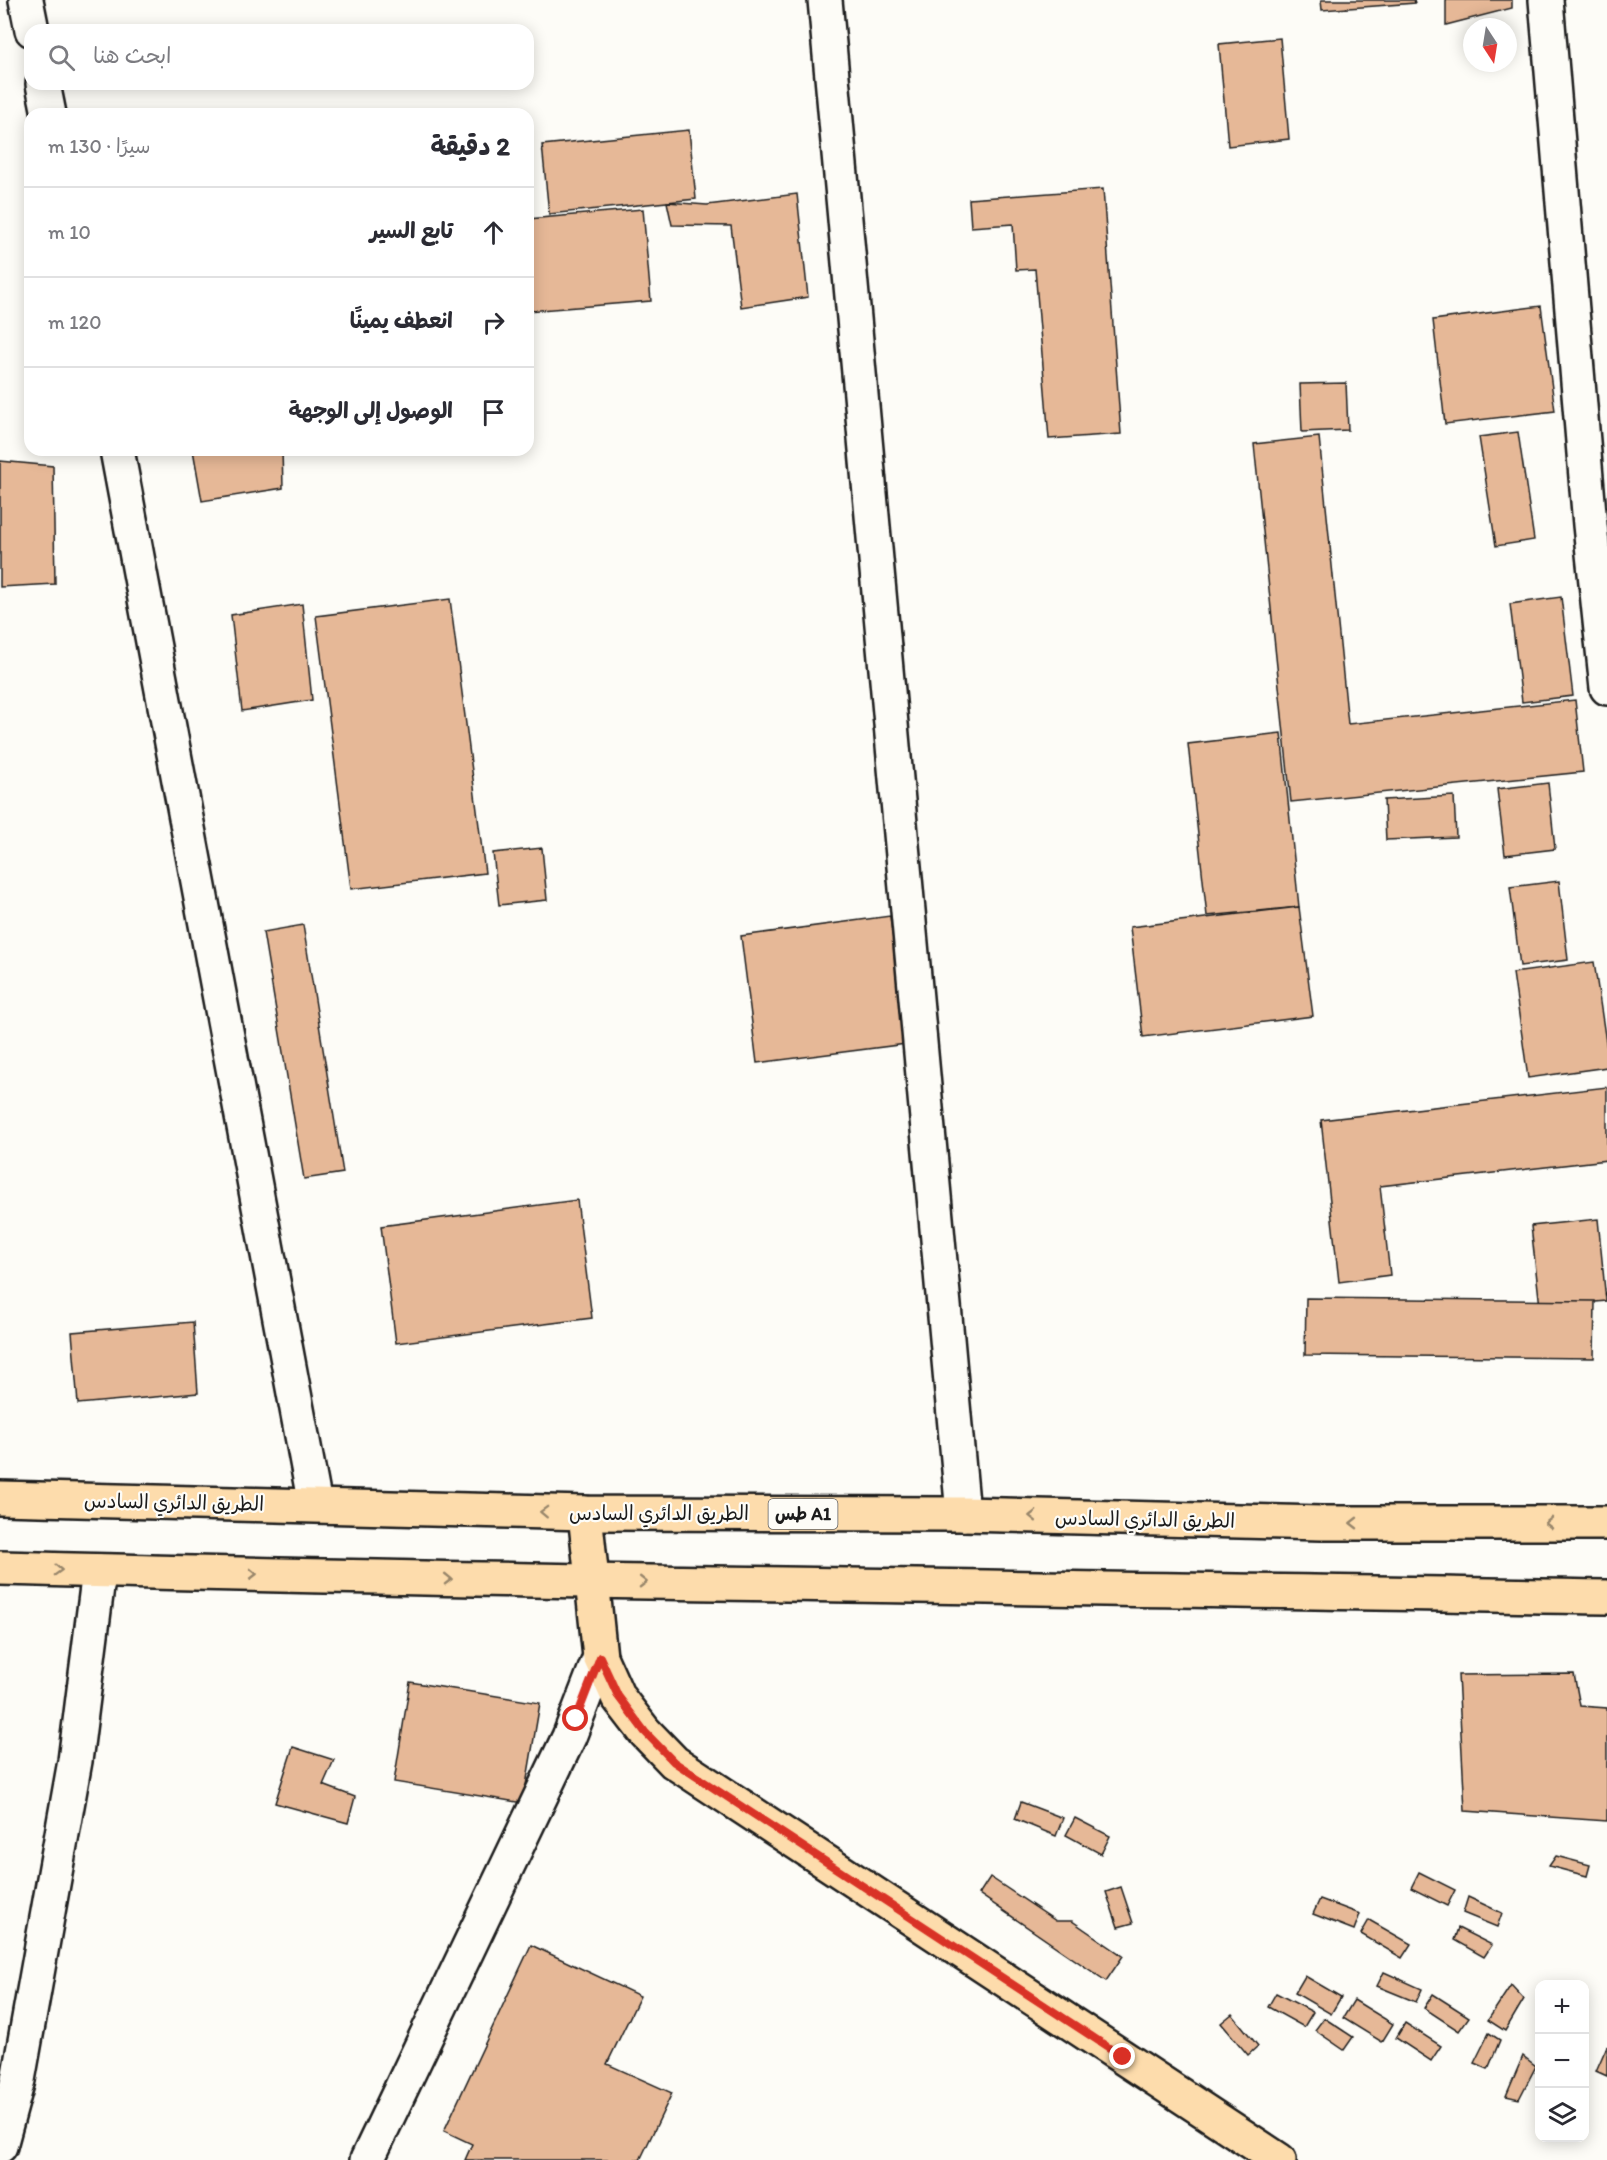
<!DOCTYPE html>
<html lang="ar">
<meta charset="utf-8">
<style>
body{margin:0;font-family:Itim,"Playpen Sans Arabic",sans-serif;background:#f7f7f7;color:#2b2b33;direction:rtl}
.controls{position:absolute;right:18px;bottom:18px;display:grid;overflow:hidden;border-radius:12px;box-shadow:0 3px 15px #0003}
.controls button{width:54px;height:54px;display:grid;place-items:center;padding:0;border:0;border-bottom:2px solid #e1e1e2;background:#fff;color:#2b2b33;font:30px sans-serif}
.compass{position:absolute;left:1463px;top:18px;width:54px;height:54px;border-radius:50%;background:#fff;box-shadow:0 3px 15px #0003;rotate:168deg}
.stop{position:absolute;width:18px;height:18px;margin:-14px;border:4px solid #d93025;border-radius:50%;background:#fff}
.stop.end{background:#d93025;border-color:#fff;box-shadow:0 2px 6px #0008}
.list{margin:0;padding:0;list-style:none}
h2{display:flex;justify-content:space-between;align-items:center;height:78px;margin:0;padding:0 24px;font-size:26px}
h2 small{font-size:20px;font-weight:400;color:#7c7c81}
.list li{display:grid;grid-template-columns:39px 1fr auto;gap:18px;align-items:center;box-sizing:border-box;height:90px;padding:0 24px;border-top:2px solid #e1e1e2}
.list b{display:block;font-size:22px;white-space:nowrap}
.list em{font-size:20px;font-style:normal;color:#7c7c81}
.icon{flex:none;width:33px;height:33px;fill:none;stroke:currentColor;stroke-width:2;stroke-linecap:round;stroke-linejoin:round}
.map{position:relative;flex:none;width:1607px;height:2160px;overflow:hidden;direction:ltr}
.search{position:absolute;background:#fff;box-shadow:0 3px 15px #0003;left:24px;top:24px;width:510px;height:66px;display:flex;align-items:center;gap:15px;box-sizing:border-box;padding:0 21px;border-radius:18px;color:#7c7c81;font-size:22px}
.panel{position:absolute;background:#fff;box-shadow:0 3px 15px #0003;left:24px;top:108px;width:510px;height:348px;border-radius:18px;direction:rtl}
.map>svg:first-child{display:block}
.building{fill:#e6b897;stroke:#1c1c1c;stroke-width:1.5}
.lines{fill:none;stroke-linecap:round;stroke-linejoin:round}
.minor-casing{stroke:#1c1c1c;stroke-width:38}
.major-casing{stroke:#1c1c1c;stroke-width:38}
.highway-casing{stroke:#1c1c1c;stroke-width:38}
.minor{stroke:#fdfcf7;stroke-width:33}
.major{stroke:#fddcac;stroke-width:33}
.highway{stroke:#fddcac;stroke-width:33}
.oneway{stroke:#98866b}
.route{stroke:#d93025;stroke-width:8}
.labels{text-anchor:middle;stroke-width:4.5;stroke-linejoin:round;paint-order:stroke}
.shield{fill:#fdfcf7;stroke:#605f5e;stroke-width:1.5}
.shield-label{font-size:18px;font-weight:bold;fill:#1c1c1c}
.street-label{font-size:20px;fill:#1c1c1c;stroke:#fdfcf7}
</style>
<div class="map">
<svg width="1607" height="2160" viewBox="0 0 1607 2160">
<rect width="100%" height="100%" fill="#fdfcf7"/>
<filter id="ink" filterUnits="userSpaceOnUse"><feTurbulence type="fractalNoise" baseFrequency=".0167" numOctaves="2"/><feDisplacementMap in="SourceGraphic" scale="12" xChannelSelector="R" yChannelSelector="G"/><feConvolveMatrix kernelMatrix="1 2 1 2 8 2 1 2 1" color-interpolation-filters="sRGB"/></filter>
<g filter="url(#ink)">
<g class="building">
<polygon points="1321,0 1414,0 1415,3 1322,10"/>
<polygon points="1446,0 1512,0 1512,8 1446,25"/>
<polygon points="1280,38 1289,139 1228,146 1219,44"/>
<polygon points="689,130 696,199 549,214 542,145"/>
<polygon points="1103,189 1121,434 1049,439 1035,269 1016,270 1013,224 971,227 969,199"/>
<polygon points="797,194 808,297 741,307 731,226 672,225 667,202 707,205"/>
<polygon points="643,209 651,301 528,311 528,219"/>
<polygon points="1541,306 1555,411 1445,424 1433,320"/>
<polygon points="1346,383 1348,430 1302,432 1300,384"/>
<polygon points="1518,432 1534,540 1496,546 1479,437"/>
<polygon points="1319,437 1348,724 1575,700 1583,772 1291,802 1254,444"/>
<polygon points="193,450 282,450 283,488 202,501"/>
<polygon points="0,461 53,466 55,584 0,587"/>
<polygon points="1561,597 1573,696 1522,702 1510,604"/>
<polygon points="450,599 485,873 351,889 316,616"/>
<polygon points="302,604 312,700 242,711 231,615"/>
<polygon points="1281,733 1299,907 1207,916 1188,744"/>
<polygon points="1548,783 1555,849 1505,855 1497,789"/>
<polygon points="1454,796 1456,837 1386,840 1384,800"/>
<polygon points="542,848 547,900 499,905 493,853"/>
<polygon points="1559,881 1568,960 1520,966 1510,887"/>
<polygon points="1299,907 1313,1016 1143,1037 1130,927"/>
<polygon points="890,916 906,1044 757,1063 741,936"/>
<polygon points="303,925 343,1173 304,1179 263,932"/>
<polygon points="1594,962 1607,1049 1607,1067 1528,1078 1513,973"/>
<polygon points="1607,1087 1607,1160 1380,1186 1390,1275 1339,1282 1321,1120"/>
<polygon points="577,1200 592,1318 396,1343 381,1226"/>
<polygon points="1598,1219 1606,1301 1540,1307 1531,1226"/>
<polygon points="1306,1298 1595,1301 1594,1358 1305,1355"/>
<polygon points="193,1322 198,1393 78,1404 72,1332"/>
<polygon points="1574,1674 1580,1706 1607,1708 1607,1821 1465,1811 1458,1675"/>
<polygon points="410,1682 540,1703 523,1803 394,1782"/>
<polygon points="293,1747 334,1760 323,1785 355,1797 348,1823 275,1803"/>
<polygon points="1021,1802 1063,1818 1056,1836 1015,1819"/>
<polygon points="1075,1818 1110,1836 1101,1854 1066,1835"/>
<polygon points="1556,1856 1590,1865 1587,1876 1549,1866"/>
<polygon points="1419,1872 1455,1890 1447,1906 1411,1888"/>
<polygon points="990,1877 1056,1921 1072,1921 1123,1956 1106,1981 979,1894"/>
<polygon points="1121,1887 1133,1923 1118,1927 1106,1892"/>
<polygon points="1468,1897 1502,1913 1497,1927 1463,1913"/>
<polygon points="1320,1899 1360,1914 1354,1930 1313,1914"/>
<polygon points="1369,1920 1411,1944 1402,1958 1361,1934"/>
<polygon points="1458,1928 1492,1945 1484,1957 1454,1940"/>
<polygon points="531,1945 640,1996 607,2064 672,2093 640,2160 465,2160 472,2144 444,2131"/>
<polygon points="1384,1972 1422,1989 1416,2002 1377,1986"/>
<polygon points="1305,1976 1341,1997 1331,2014 1295,1993"/>
<polygon points="1511,1985 1524,1999 1505,2031 1488,2020"/>
<polygon points="1276,1993 1313,2012 1304,2027 1268,2007"/>
<polygon points="1433,1994 1469,2017 1459,2031 1424,2008"/>
<polygon points="1354,2000 1393,2024 1382,2042 1343,2018"/>
<polygon points="1232,2014 1258,2046 1248,2055 1221,2023"/>
<polygon points="1324,2018 1353,2037 1344,2050 1315,2030"/>
<polygon points="1405,2023 1441,2046 1431,2061 1396,2038"/>
<polygon points="1489,2033 1500,2040 1488,2069 1474,2063"/>
<polygon points="1607,2046 1607,2076 1596,2071"/>
<polygon points="1523,2056 1536,2066 1519,2099 1506,2096"/>
</g>
<g class="lines">
<defs>
<g id="minor">
<polyline points="26,0 32,30"/>
<polyline points="825,0 963,1514"/>
<polyline points="1546,0 1590,525 1607,688"/>
<polyline points="43,84 49,114"/>
<polyline points="117,450 315,1505"/>
<polyline points="0,2146 18,2080 75,1761 99,1571"/>
<polyline points="367,2160 569,1737 600,1657"/>
</g>
<polyline id="major" points="585,1513 600,1657 618,1697 645,1732 674,1762 1279,2160"/>
<g id="highway">
<polyline points="0,1498 585,1513 963,1514 1321,1523 1607,1523"/>
<path d="M0,1568C536,1583 1071,1587 1607,1597"/>
</g>
</defs>
<use href="#minor" class="minor-casing"/>
<use href="#major" class="major-casing"/>
<use href="#highway" class="highway-casing"/>
<use href="#minor" class="minor"/>
<use href="#major" class="major"/>
<use href="#highway" class="highway"/>
</g>
<defs><path id="oneway-chevron" d="M-2-3.5L2.5 0L-2 3.5" fill="none" stroke-width="1.6" stroke-linecap="round" stroke-linejoin="round" transform="scale(1.5)"/></defs>
<g class="oneway">
<use href="#oneway-chevron" transform="translate(544 1512) rotate(-178)"/>
<use href="#oneway-chevron" transform="translate(1033 1516) rotate(-179)"/>
<use href="#oneway-chevron" transform="translate(1354 1523) rotate(-180)"/>
<use href="#oneway-chevron" transform="translate(1549 1523) rotate(-180)"/>
<use href="#oneway-chevron" transform="translate(58 1570) rotate(2)"/>
<use href="#oneway-chevron" transform="translate(253 1574) rotate(1)"/>
<use href="#oneway-chevron" transform="translate(448 1579) rotate(1)"/>
<use href="#oneway-chevron" transform="translate(643 1582) rotate(1)"/>
</g>
</g>
<g class="lines" filter="url(#ink)">
<polyline class="route" points="576,1719 600,1657 618,1696 645,1732 674,1762 1123,2057"/>
</g>
<g class="labels">
<rect class="shield" x="768.5" y="1499" width="69" height="30" rx="4.5"/>
<g class="shield-label">
<text x="803" y="1520">طس A1</text>
</g>
<g class="street-label">
<text transform="translate(174 1502) rotate(1)" y="7">الطريق الدائري السادس</text>
<text x="659" y="1520">الطريق الدائري السادس</text>
<text transform="translate(1145 1519) rotate(1)" y="7">الطريق الدائري السادس</text>
</g>
</g>
</svg>
<div class="controls">
<button>+</button>
<button>−</button>
<button><svg class="icon" aria-label="layers" viewBox="0 0 24 24"><path d="M12 4l9 5-9 5-9-5zM3 14l9 5 9-5"/></svg></button>
</div>
<svg class="compass" viewBox="-18 -18 36 36"><path d="M0-13l5 13h-10z" fill="#e53935"/><path d="M0 13l5-13h-10z" fill="#7c7c81"/></svg>
<div class="stop" style="left:576px;top:1719px"></div>
<div class="stop end" style="left:1123px;top:2057px"></div>
<div class="search"><svg class="icon" aria-label="search" viewBox="0 0 24 24"><circle cx="10" cy="10" r="6"/><path d="M15 15l6 6"/></svg>ابحث هنا</div>
<section class="panel">
<h2>2 دقيقة<small>سيرًا · 130 m</small></h2>
<ul class="list">
<li><svg class="icon" aria-label="ahead" viewBox="0 0 24 24"><path d="M12 20V5M6 11l6-6 6 6"/></svg><div><b>تابع السير</b></div><em>10 m</em></li>
<li><svg class="icon" aria-label="right" viewBox="0 0 24 24"><path d="M7 20v-9h11M14 6l5 5-5 5"/></svg><div><b>انعطف يمينًا</b></div><em>120 m</em></li>
<li><svg class="icon" aria-label="arrive" viewBox="0 0 24 24"><path d="M6 21V4h12l-3 4 3 4H6"/></svg><div><b>الوصول إلى الوجهة</b></div></li>
</ul>
</section>
</div>
